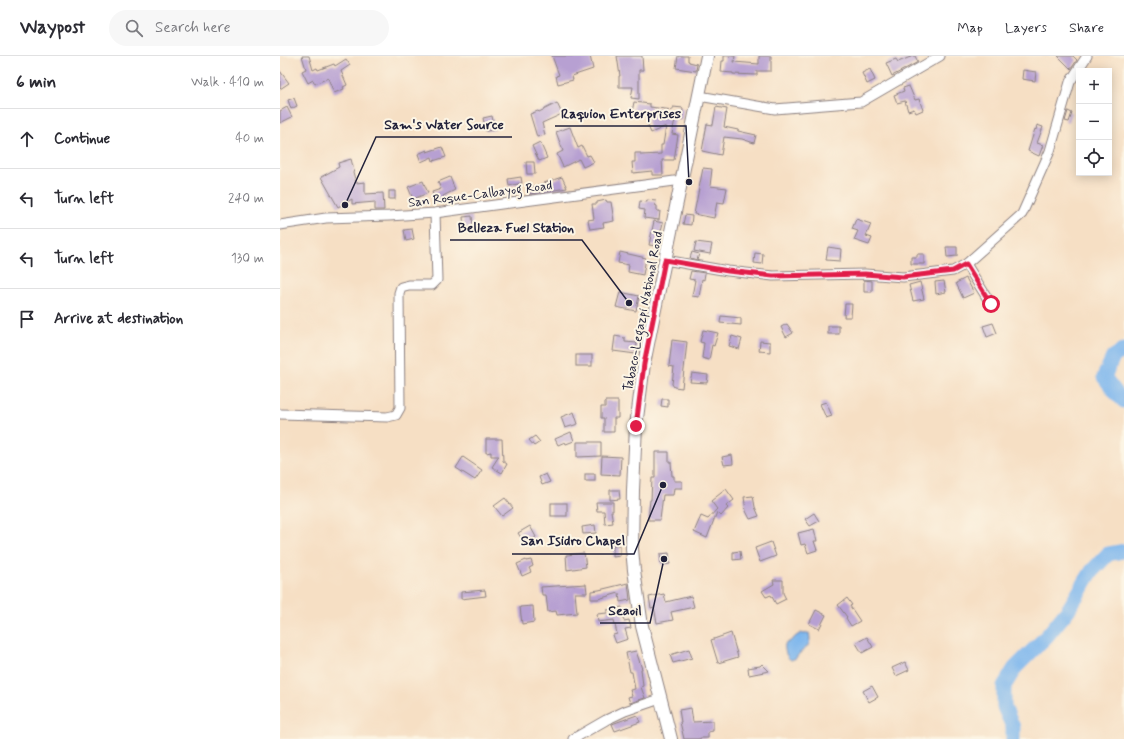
<!DOCTYPE html>
<meta charset="utf-8">
<style>
body{margin:0;font-family:Mynerve,sans-serif;background:#f7f7f7;color:#2b2b33}
.controls{position:absolute;right:12px;top:12px;display:grid;overflow:hidden;border-radius:0px;box-shadow:0 2px 10px #0003}
.controls button{width:36px;height:36px;display:grid;place-items:center;padding:0;border:0;border-bottom:1px solid #e1e1e2;background:#fff;color:#2b2b33;font:20px sans-serif}
.stop{position:absolute;width:12px;height:12px;margin:-9px;border:3px solid #e11d48;border-radius:50%;background:#fff}
.stop.end{background:#e11d48;border-color:#fff;box-shadow:0 1px 4px #0008}
.list{margin:0;padding:0;list-style:none}
h2{display:flex;justify-content:space-between;align-items:center;height:52px;margin:0;padding:0 16px;font-size:17px}
h2 small{font-size:13px;font-weight:400;color:#7c7c81}
.list li{display:grid;grid-template-columns:26px 1fr auto;gap:12px;align-items:center;box-sizing:border-box;height:60px;padding:0 16px;border-top:1px solid #e1e1e2}
.list b{display:block;font-size:15px;white-space:nowrap}
.list em{font-size:13px;font-style:normal;color:#7c7c81}
.icon{flex:none;width:22px;height:22px;fill:none;stroke:currentColor;stroke-width:2;stroke-linecap:round;stroke-linejoin:round}
.map{position:relative;flex:none;width:844px;height:683px;overflow:hidden}
header{display:flex;align-items:center;gap:24px;box-sizing:border-box;height:56px;padding:0 20px;background:#fff;border-bottom:1px solid #e1e1e2}
header strong{font-size:19px}
nav{display:flex;gap:22px;margin-inline-start:auto;font-size:14px}
.search{width:280px;height:36px;background:#f7f7f7;display:flex;align-items:center;gap:10px;box-sizing:border-box;padding:0 14px;border-radius:22px;color:#7c7c81;font-size:15px}
main{display:flex}
aside{flex:1;background:#fff}
.map>svg:first-child{display:block}
.water{fill:#7db6ed;stroke:#506c94}
.lines{fill:none;stroke-linecap:round;stroke-linejoin:round}
.river{stroke:#7db6ed;stroke-width:15}
.building{fill:#b7a0d2}
.minor-casing{stroke:#8c8080;stroke-width:11}
.major-casing{stroke:#8c8080;stroke-width:14}
.minor{stroke:#fff;stroke-width:9}
.major{stroke:#fff;stroke-width:12}
.route{stroke:#e11d48;stroke-width:5}
.labels{text-anchor:middle;stroke-width:4;stroke-linejoin:round;paint-order:stroke}
.street-label{font-size:13px;fill:#22223b;stroke:#fcf5e5}
.leader{fill:none;stroke:#22223b;stroke-width:1.5}
.callout-dot{fill:#22223b;stroke:#fcf5e5;stroke-width:1.5}
.callout-label{font-size:14px;text-anchor:middle;font-weight:bold;fill:#22223b;stroke:#fcf5e5;stroke-width:4;stroke-linejoin:round;paint-order:stroke}
</style>
<header>
<strong>Waypost</strong>
<div class="search"><svg class="icon" aria-label="search" viewBox="0 0 24 24"><circle cx="10" cy="10" r="6"/><path d="M15 15l6 6"/></svg>Search here</div>
<nav><a>Map</a><a>Layers</a><a>Share</a></nav>
</header>
<main>
<aside>
<h2>6 min<small>Walk · 410 m</small></h2>
<ul class="list">
<li><svg class="icon" aria-label="ahead" viewBox="0 0 24 24"><path d="M12 20V5M6 11l6-6 6 6"/></svg><div><b>Continue</b></div><em>40 m</em></li>
<li><svg class="icon" aria-label="left" viewBox="0 0 24 24"><path d="M17 20v-9H6M10 6l-5 5 5 5"/></svg><div><b>Turn left</b></div><em>240 m</em></li>
<li><svg class="icon" aria-label="left" viewBox="0 0 24 24"><path d="M17 20v-9H6M10 6l-5 5 5 5"/></svg><div><b>Turn left</b></div><em>130 m</em></li>
<li><svg class="icon" aria-label="arrive" viewBox="0 0 24 24"><path d="M6 21V4h12l-3 4 3 4H6"/></svg><div><b>Arrive at destination</b></div></li>
</ul>
</aside>
<div class="map">
<svg width="844" height="683" viewBox="0 0 844 683">
<rect width="100%" height="100%" fill="#fcf5e5"/>
<filter id="ink" filterUnits="userSpaceOnUse"><feTurbulence type="fractalNoise" baseFrequency=".025" numOctaves="2"/><feDisplacementMap in="SourceGraphic" scale="8" xChannelSelector="R" yChannelSelector="G"/><feConvolveMatrix kernelMatrix="1 2 1 2 8 2 1 2 1" color-interpolation-filters="sRGB"/></filter>
<filter id="wash" filterUnits="userSpaceOnUse"><feTurbulence type="fractalNoise" baseFrequency=".012" numOctaves="4" result="noise"/><feDisplacementMap in="SourceGraphic" scale="16" xChannelSelector="R" yChannelSelector="G"/><feGaussianBlur stdDeviation="0.9" result="paint"/><feColorMatrix in="noise" values="0 0 0 0 0 0 0 0 0 0 0 0 0 0 0 0 0 1.4 0 .05"/><feComposite in="paint" operator="in"/></filter>
<g filter="url(#wash)">
<rect width="100%" height="100%" fill="#f6dfc4"/>
<path class="water" d="M521,577L524,578L529,577C533,592 522,592 516,602L511,604C506,601 504,594 505,588C512,585 515,580 521,577Z"/>
<g class="lines">
<g class="river">
<polyline points="844,294 833,301 824,321 837,338 844,345"/>
<polyline points="733,683 733,671 724,651 724,630 735,612 767,580 788,554 812,515 828,498 844,495"/>
</g>
</g>
<g id="blocks">
<g class="building">
<polygon points="22,0 29,0 33,14 37,12 38,14 54,8 55,10 66,3 70,9 61,15 67,29 63,31 64,33 54,37 48,22 35,28 33,24 28,27 22,15 26,13"/>
<polygon points="272,0 310,0 313,13 292,20 293,24 278,28 276,20 279,19"/>
<polygon points="337,0 362,0 363,14 359,14 359,43 351,42 353,31 339,31 339,20 340,20"/>
<polygon points="398,0 408,0 408,5 409,5 409,6 417,8 416,15 396,12"/>
<polygon points="444,0 455,0 454,6 479,8 479,0 491,0 491,15 477,15 477,19 453,18 453,17 441,16 442,5 444,5"/>
<polygon points="633,0 635,0 638,6 612,20 606,7 616,3 618,6"/>
<polygon points="778,0 793,0 797,4 791,13"/>
<polygon points="590,13 595,24 587,28 582,17"/>
<polygon points="743,14 756,16 755,25 742,23"/>
<polygon points="0,15 9,27 0,33"/>
<polygon points="629,30 635,44 639,43 643,54 636,57 634,53 628,55 625,45 617,47 614,39 624,35 623,32"/>
<polygon points="14,42 17,50 11,53 8,44"/>
<polygon points="354,46 370,48 370,51 393,54 393,51 403,52 402,64 395,63 392,78 398,79 394,104 382,104 383,119 372,119 372,115 353,117 352,106 355,106 355,97 361,97 361,99 381,98 381,89 383,89 386,70 371,77 368,70 369,58 352,56"/>
<polygon points="277,47 282,58 262,67 265,79 257,81 250,58 258,55 259,56"/>
<polygon points="7,51 12,61 0,67 0,55"/>
<polygon points="436,51 447,53 444,71 458,74 458,75 476,79 474,87 462,83 444,81 441,99 422,95 427,68 433,69"/>
<polygon points="788,55 792,57 789,66 785,65"/>
<polygon points="212,60 215,74 206,75 203,62"/>
<polygon points="757,69 763,71 757,87 763,89 759,100 748,95 755,73 756,74"/>
<polygon points="290,71 298,92 302,90 307,100 310,99 314,106 303,111 299,103 283,111 277,98 283,95 276,76"/>
<polygon points="260,86 267,102 259,105 252,90"/>
<polygon points="162,91 166,101 153,105 152,101 141,106 138,98 147,94 147,96"/>
<polygon points="71,103 74,115 73,116 76,127 85,126 85,138 103,137 104,154 95,154 95,146 72,148 72,143 58,151 41,121 59,111 58,107"/>
<polygon points="246,106 254,106 255,118 247,118"/>
<polygon points="423,112 432,113 430,130 447,132 444,147 437,146 434,162 414,158"/>
<polygon points="170,121 175,134 163,140 165,143 157,147 152,136 161,133 158,126"/>
<polygon points="241,121 242,127 229,130 228,123"/>
<polygon points="282,121 287,132 249,138 252,131"/>
<polygon points="143,125 148,137 133,143 128,131"/>
<rect x="109" y="135" width="6" height="8"/>
<polygon points="326,144 327,146 331,146 334,165 323,167 324,171 310,173 308,164 314,163 312,148 317,148 317,146"/>
<polygon points="367,144 376,145 375,149 377,150 377,155 380,155 379,164 364,162 365,154 359,153 360,145 367,146"/>
<polygon points="405,159 412,160 411,169 403,168"/>
<polygon points="192,160 193,171 184,172 183,161"/>
<polygon points="576,163 591,168 586,180 592,182 589,189 574,184 578,175 572,173"/>
<polygon points="374,165 383,167 377,190 369,189"/>
<polygon points="132,173 134,183 126,185 124,174"/>
<polygon points="416,186 432,188 430,198 414,195"/>
<polygon points="548,191 561,193 560,205 546,204"/>
<polygon points="666,191 677,191 677,200 667,201"/>
<polygon points="340,196 366,202 363,219 348,216 349,209 338,207"/>
<polygon points="412,196 419,198 417,204 410,202"/>
<polygon points="475,197 483,198 482,208 474,207"/>
<polygon points="637,198 644,198 644,208 631,208 631,201 637,201"/>
<polygon points="411,215 425,217 424,224 422,223 419,241 412,240 415,224 409,223"/>
<polygon points="686,222 694,237 683,242 676,227"/>
<polygon points="584,224 592,225 592,236 584,236"/>
<polygon points="664,225 666,236 656,238 655,226"/>
<polygon points="640,226 644,243 633,245 629,229"/>
<polygon points="340,236 359,240 356,255 336,251"/>
<polygon points="565,248 572,248 571,261 564,261"/>
<polygon points="441,260 461,262 461,269 440,267"/>
<polygon points="713,267 717,277 707,281 703,270"/>
<polygon points="507,268 513,277 506,281 501,271"/>
<rect x="548" y="270" width="11" height="8"/>
<polygon points="423,274 438,277 434,290 432,289 429,304 422,302 424,287 420,286"/>
<polygon points="335,280 345,282 345,286 357,287 356,298 333,295"/>
<polygon points="452,280 462,283 459,293 449,290"/>
<polygon points="392,284 407,286 402,332 394,331 392,328 394,311 389,310"/>
<polygon points="480,285 490,286 490,296 479,295"/>
<rect x="296" y="299" width="16" height="11"/>
<polygon points="412,317 428,319 427,327 410,326"/>
<polygon points="382,343 388,343 388,351 381,350"/>
<polygon points="325,345 338,345 338,362 334,362 334,376 324,376 324,362 321,362 321,351 325,351"/>
<polygon points="546,346 552,360 546,362 540,348"/>
<polygon points="294,356 298,368 285,372 281,361"/>
<polygon points="291,376 294,385 286,388 285,386 278,389 275,383"/>
<polygon points="255,380 260,386 254,390 249,384"/>
<polygon points="206,383 222,383 223,405 227,408 222,417 212,411 219,400 211,400 211,396 206,397"/>
<polygon points="297,386 321,386 321,400 297,401"/>
<polygon points="375,396 389,396 389,406 391,406 392,420 394,420 394,425 402,425 402,432 394,432 393,439 383,439 380,464 368,464 370,444 371,444 372,422 375,422"/>
<polygon points="452,399 453,408 444,409 442,401"/>
<polygon points="322,400 341,401 340,419 321,418"/>
<polygon points="183,401 202,414 195,424 176,412"/>
<polygon points="266,418 270,426 262,429 259,421"/>
<rect x="305" y="418" width="10" height="7"/>
<polygon points="446,433 454,444 446,450 448,452 441,460 437,456 427,482 414,476 421,460 428,463 437,453 431,445"/>
<polygon points="330,434 339,434 340,443 330,444"/>
<polygon points="473,440 475,451 479,460 470,463 466,455 464,441"/>
<polygon points="225,442 233,452 222,460 214,450"/>
<polygon points="316,446 333,446 333,455 331,455 333,467 325,468 324,455 317,455"/>
<rect x="271" y="447" width="16" height="13"/>
<polygon points="534,457 539,465 530,470 525,463"/>
<polygon points="315,469 316,477 303,478 302,471"/>
<polygon points="250,470 256,481 245,488 238,477"/>
<polygon points="534,473 537,485 534,485 537,494 528,497 525,488 521,489 518,477"/>
<polygon points="491,486 496,500 480,506 475,492"/>
<polygon points="333,489 340,489 340,500 333,501"/>
<polygon points="460,495 461,503 453,504 453,496"/>
<polygon points="304,497 306,511 287,514 286,499"/>
<polygon points="389,497 390,508 381,509 380,498"/>
<polygon points="246,504 246,505 251,504 253,510 249,512 251,516 242,520 237,508"/>
<polygon points="493,524 503,524 503,537 506,543 496,548 491,539 486,541 482,535 494,528"/>
<polygon points="348,527 350,544 340,546 339,537 318,543 311,543 311,535 319,534"/>
<polygon points="306,528 307,537 295,537 297,557 277,559 276,555 268,556 266,539 262,539 261,531"/>
<polygon points="205,534 206,540 181,543 181,536"/>
<polygon points="384,538 386,546 411,540 414,551 391,556 393,564 377,567 374,551 371,552 369,541"/>
<polygon points="567,542 572,549 570,550 580,565 571,570 566,562 567,561 558,549"/>
<polygon points="253,550 254,566 242,568 240,551"/>
<polygon points="342,551 344,565 349,564 351,572 345,573 348,583 336,587 333,579 337,578 334,564 318,566 317,558 327,557 327,554"/>
<polygon points="536,554 546,559 539,573 529,568"/>
<polygon points="451,577 458,601 438,607 431,584"/>
<polygon points="587,581 593,591 582,597 576,587"/>
<polygon points="409,593 412,602 393,607 390,599"/>
<polygon points="356,595 362,613 361,613 363,630 361,631 365,642 350,647 348,641 352,640 350,634 355,633 352,616 350,616 346,597"/>
<polygon points="625,606 629,614 616,620 612,612"/>
<polygon points="482,608 489,615 469,619 468,612 480,610"/>
<polygon points="592,630 598,641 589,646 583,635"/>
<polygon points="411,652 413,666 433,665 433,675 428,676 428,682 420,682 420,683 404,683 400,666 401,666 399,654"/>
<polygon points="357,659 360,666 335,675 332,668"/>
</g>
</g>
</g>
<g filter="url(#ink)">
<use href="#blocks" fill-opacity="0" stroke="#8c8080" stroke-width="1"/>
<g class="lines">
<defs>
<g id="minor">
<polyline points="419,40 495,53 581,46 660,0"/>
<polyline points="0,169 46,162 109,160 155,157 402,124"/>
<polyline points="385,204 448,215 493,220 585,218 623,221 673,215 686,208 711,248"/>
<polyline points="686,208 742,158 770,95 790,26 807,0"/>
<polyline points="0,358 107,361 116,359 120,352 119,237 121,231 129,229 152,229 157,224 155,157"/>
<polyline points="293,683 326,664 345,655 380,643"/>
</g>
<polyline id="major" points="391,683 362,570 354,514 352,493 353,434 356,370 364,308 372,268 427,0"/>
</defs>
<use href="#minor" class="minor-casing"/>
<use href="#major" class="major-casing"/>
<use href="#minor" class="minor"/>
<use href="#major" class="major"/>
</g>
</g>
<g class="lines" filter="url(#ink)">
<polyline class="route" points="356,370 364,308 385,204 448,215 493,220 585,218 623,221 673,215 686,208 711,248"/>
</g>
<g class="labels">
<g class="street-label">
<text transform="translate(200 137) rotate(-7)" y="5">San Roque-Calbayog Road</text>
<text transform="translate(362 255) rotate(-79)" y="5">Tabaco-Legazpi National Road</text>
</g>
</g>
<path class="leader" d="M409 126L406 70H275M65 149L96 81H232M349 247L302 184H170M383 429L354 498H232M384 503L370 567H320"/>
<g class="callout-dot">
<circle cx="409" cy="126" r="4"/>
<circle cx="65" cy="149" r="4"/>
<circle cx="349" cy="247" r="4"/>
<circle cx="383" cy="429" r="4"/>
<circle cx="384" cy="503" r="4"/>
</g>
<g class="callout-label">
<text x="341" y="62">Raquion Enterprises</text>
<text x="164" y="73">Sam's Water Source</text>
<text x="236" y="176">Belleza Fuel Station</text>
<text x="293" y="489">San Isidro Chapel</text>
<text x="345" y="559">Seaoil</text>
</g>
</svg>
<div class="controls">
<button>+</button>
<button>−</button>
<button><svg class="icon" aria-label="locate" viewBox="0 0 24 24"><circle cx="12" cy="12" r="6"/><path d="M12 2v4M12 18v4M2 12h4M18 12h4"/></svg></button>
</div>
<div class="stop" style="left:711px;top:248px"></div>
<div class="stop end" style="left:356px;top:370px"></div>
</div>
</main>
